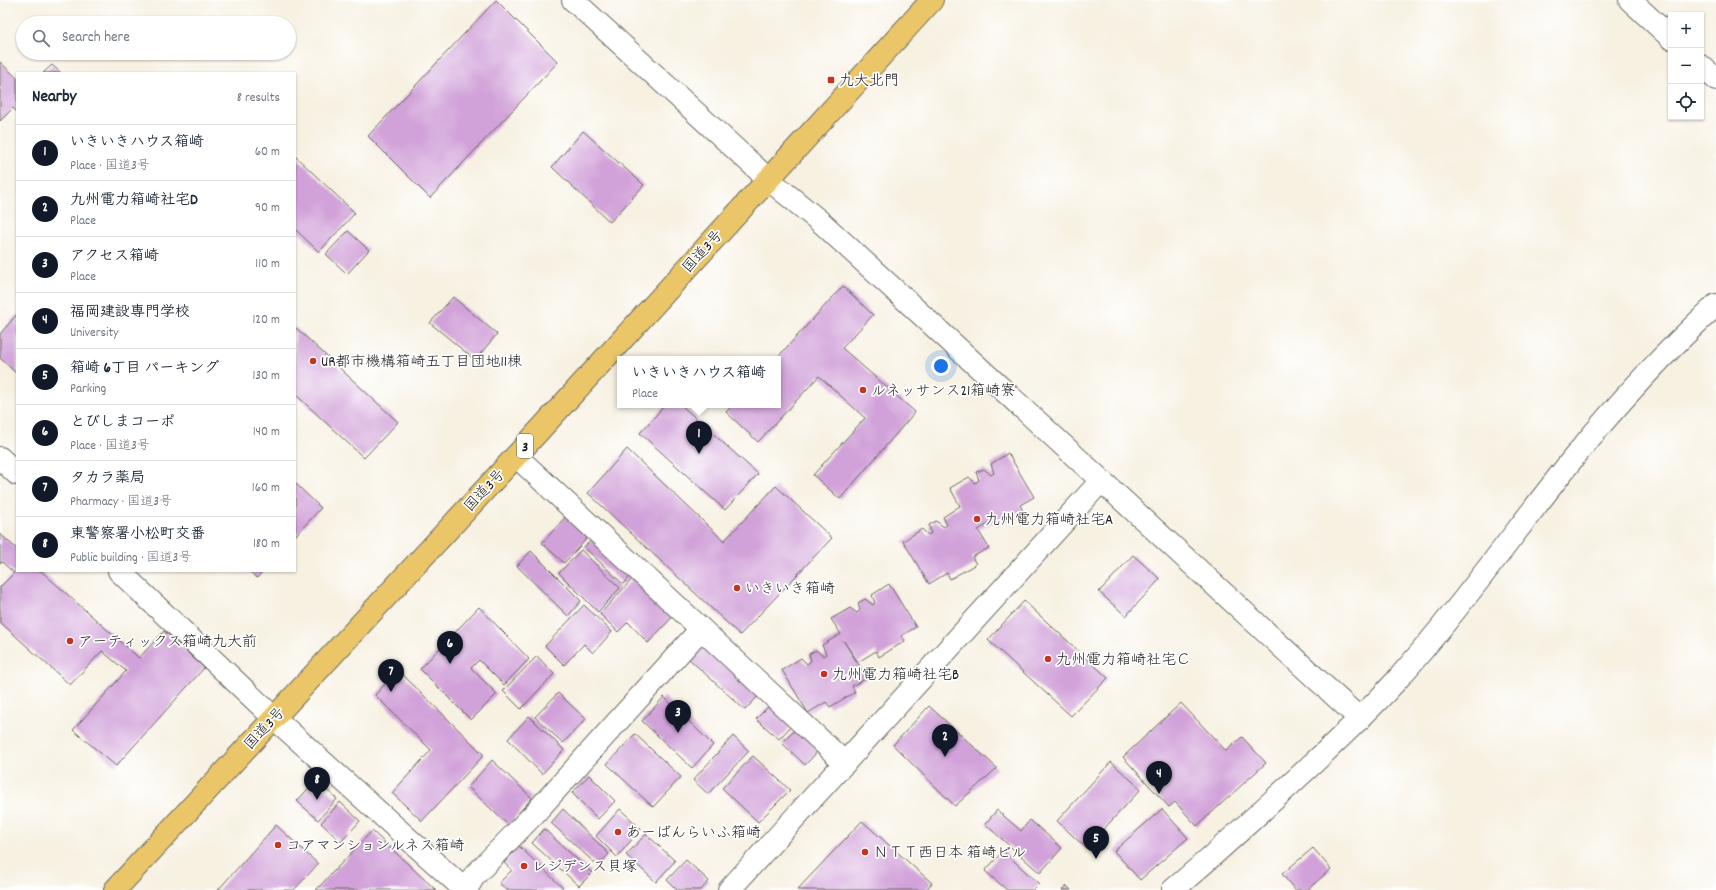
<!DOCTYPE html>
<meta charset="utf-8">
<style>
body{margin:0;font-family:Dekko,"Klee One",sans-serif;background:#f2f2f3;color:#1f2937}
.controls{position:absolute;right:12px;top:12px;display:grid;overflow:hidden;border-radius:0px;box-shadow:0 1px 3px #0004}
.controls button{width:36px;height:36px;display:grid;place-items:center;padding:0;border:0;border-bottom:1px solid #e0e1e3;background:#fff;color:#1f2937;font:20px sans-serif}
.you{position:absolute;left:941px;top:366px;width:14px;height:14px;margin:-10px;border:3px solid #fff;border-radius:50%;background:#1a73e8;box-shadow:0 0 0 6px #1a73e833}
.badge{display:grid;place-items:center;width:26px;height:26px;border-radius:50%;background:#111827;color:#fff;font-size:13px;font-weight:700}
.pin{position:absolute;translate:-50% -33px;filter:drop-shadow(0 1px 2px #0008)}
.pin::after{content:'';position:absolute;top:21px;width:14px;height:12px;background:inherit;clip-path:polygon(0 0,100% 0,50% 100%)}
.popup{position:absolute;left:617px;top:356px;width:164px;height:52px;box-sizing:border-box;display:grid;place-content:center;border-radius:0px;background:#fff;filter:drop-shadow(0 1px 3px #0005);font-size:13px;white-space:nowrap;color:#747a83}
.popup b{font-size:15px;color:#1f2937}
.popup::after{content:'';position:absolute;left:50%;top:100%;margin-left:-8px;border:8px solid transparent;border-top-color:#fff}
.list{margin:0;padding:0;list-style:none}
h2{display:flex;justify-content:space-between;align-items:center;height:52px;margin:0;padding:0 16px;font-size:17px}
h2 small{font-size:13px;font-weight:400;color:#747a83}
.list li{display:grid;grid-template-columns:26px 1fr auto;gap:12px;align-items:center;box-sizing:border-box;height:56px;padding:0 16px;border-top:1px solid #e0e1e3}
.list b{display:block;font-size:15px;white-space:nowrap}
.list p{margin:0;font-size:13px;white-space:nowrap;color:#747a83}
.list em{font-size:13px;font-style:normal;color:#747a83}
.icon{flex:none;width:22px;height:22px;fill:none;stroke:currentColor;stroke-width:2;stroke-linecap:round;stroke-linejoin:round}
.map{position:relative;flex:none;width:1716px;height:890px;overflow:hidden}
.search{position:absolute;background:#fff;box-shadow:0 1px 3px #0004;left:16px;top:16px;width:280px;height:44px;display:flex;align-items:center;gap:10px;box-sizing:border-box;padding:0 14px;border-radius:22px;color:#747a83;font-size:15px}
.panel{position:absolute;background:#fff;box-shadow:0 1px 3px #0004;left:16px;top:72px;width:280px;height:500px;border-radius:0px}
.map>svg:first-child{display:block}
.building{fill:#d1a2d9}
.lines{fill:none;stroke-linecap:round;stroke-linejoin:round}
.minor-casing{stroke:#696761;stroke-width:24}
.tertiary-casing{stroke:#696761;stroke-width:24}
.trunk-casing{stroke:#696761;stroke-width:24}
.minor{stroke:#fff;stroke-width:22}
.tertiary{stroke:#fff;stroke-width:22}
.trunk{stroke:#ebc669;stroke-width:22}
.poi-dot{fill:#c8321e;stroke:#fff;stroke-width:1.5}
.labels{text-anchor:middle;stroke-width:3.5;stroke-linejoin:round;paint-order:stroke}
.shield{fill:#fff;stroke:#606060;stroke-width:1}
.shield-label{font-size:14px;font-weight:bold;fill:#1c1c1c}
.poi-label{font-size:15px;fill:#1c1c1c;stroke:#fff;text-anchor:start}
.street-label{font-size:15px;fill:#1c1c1c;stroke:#fff}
</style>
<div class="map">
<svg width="1716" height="890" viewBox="0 0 1716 890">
<rect width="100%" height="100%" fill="#fff"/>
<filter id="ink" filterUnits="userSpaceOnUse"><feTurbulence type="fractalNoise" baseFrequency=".025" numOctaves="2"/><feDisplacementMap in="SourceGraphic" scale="8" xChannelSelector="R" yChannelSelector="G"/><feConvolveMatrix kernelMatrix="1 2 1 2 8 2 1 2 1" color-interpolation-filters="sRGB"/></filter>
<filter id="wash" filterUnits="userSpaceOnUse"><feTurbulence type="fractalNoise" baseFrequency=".012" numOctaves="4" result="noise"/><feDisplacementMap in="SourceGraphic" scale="16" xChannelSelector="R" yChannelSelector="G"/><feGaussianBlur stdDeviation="0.9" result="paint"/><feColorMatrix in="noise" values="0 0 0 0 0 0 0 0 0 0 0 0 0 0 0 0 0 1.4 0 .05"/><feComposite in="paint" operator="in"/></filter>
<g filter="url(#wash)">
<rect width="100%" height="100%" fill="#f7f1e2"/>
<g id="blocks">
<g class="building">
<polygon points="496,0 558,62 430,198 368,136"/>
<polygon points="0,62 17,78 17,112 13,108 0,121"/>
<polygon points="52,65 61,73 43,73"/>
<polygon points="583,131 644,185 610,222 552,167"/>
<polygon points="295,156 355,213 319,252 295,229"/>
<polygon points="348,231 369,250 347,274 326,254"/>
<polygon points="843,286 873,315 842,348 915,412 840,499 813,475 865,418 819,376 758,442 726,412 733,405 778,405 778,359 776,359"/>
<polygon points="453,297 497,334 475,360 430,323"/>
<polygon points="17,314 17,374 0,358 0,334"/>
<polygon points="295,327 398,422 364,458 295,394"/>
<polygon points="665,405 681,405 758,474 725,510 640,433"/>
<polygon points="627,449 724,541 776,486 832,538 740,635 588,493"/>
<polygon points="1008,453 1034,497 1020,505 1023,511 998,526 994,521 978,530 989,548 972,557 976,564 950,579 947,573 929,584 903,541 922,529 928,535 931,533 929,525 936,521 944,527 947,525 943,517 960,506 950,488 969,477 975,483 979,480 976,472 984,469 991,475 994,473 991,464"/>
<polygon points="295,483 321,508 295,536"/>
<polygon points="569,513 591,534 564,563 542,543"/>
<polygon points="0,534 17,549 17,571 41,571 139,658 164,631 204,668 116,766 73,730 126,671 102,651 70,685 0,622 0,587 14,573 2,562 0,563"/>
<polygon points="595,537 633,574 623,584 584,547"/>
<polygon points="581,550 620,588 598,612 559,573"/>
<polygon points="531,551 581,601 568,616 517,566"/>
<polygon points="1133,555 1160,579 1126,616 1099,592"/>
<polygon points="249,571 263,571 257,578"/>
<polygon points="635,576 675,614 648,643 628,622 618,632 600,614"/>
<polygon points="889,584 916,627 901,636 905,641 879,657 876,651 858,662 843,640 867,678 852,686 855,692 830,707 826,702 808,713 782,670 801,658 807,664 811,661 809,654 816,650 823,656 826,654 822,645 841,634 831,619 850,608 857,613 860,610 858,603 865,599 873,605 875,603 872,595"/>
<polygon points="1024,601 1108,678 1071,716 988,640"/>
<polygon points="584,605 612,632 593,653 584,644 564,665 545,646"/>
<polygon points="479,607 529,659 504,685 479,660 471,668 497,694 471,720 420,669"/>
<polygon points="705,641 761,693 745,710 688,658"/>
<polygon points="537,656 554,674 521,709 503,691"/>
<polygon points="398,670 484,755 422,821 392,793 431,750 375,695"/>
<polygon points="558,693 586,719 563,743 535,717"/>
<polygon points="664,697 713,745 692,768 642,721"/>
<polygon points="772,703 794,723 779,739 756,719"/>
<polygon points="1181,703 1226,751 1242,737 1266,763 1197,826 1175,802 1169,807 1123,757"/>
<polygon points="929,706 997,768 955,806 893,745"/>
<polygon points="529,716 564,750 542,774 508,739"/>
<polygon points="799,726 821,748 805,765 782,743"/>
<polygon points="635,734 681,777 653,807 607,764"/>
<polygon points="733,736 749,751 708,794 693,780"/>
<polygon points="753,756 790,790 758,822 722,788"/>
<polygon points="492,760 532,798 508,825 468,787"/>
<polygon points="1111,762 1141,789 1086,848 1057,821"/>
<polygon points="589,775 615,801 598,819 572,793"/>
<polygon points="316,780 337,799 318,820 297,801"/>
<polygon points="340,802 360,821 341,842 321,823"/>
<polygon points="563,809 609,854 598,866 551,823"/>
<polygon points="620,809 641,829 617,857 596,836"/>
<polygon points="1162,809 1188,838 1140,880 1114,851"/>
<polygon points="997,810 1021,831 1030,820 1062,848 1040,873 985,824"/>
<polygon points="862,821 932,883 926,890 797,890"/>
<polygon points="276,825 318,864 294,890 218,890"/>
<polygon points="544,829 592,873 579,886 532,843"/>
<polygon points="372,831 436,890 316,890"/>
<polygon points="646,834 675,861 656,882 626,855"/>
<polygon points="519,846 565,890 507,890 499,883 512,870 504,863"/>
<polygon points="1313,848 1331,869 1307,890 1295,890 1282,874"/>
<polygon points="1003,851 1039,884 1033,890 1007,890 985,871"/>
<polygon points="686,860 709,881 701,890 677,890 667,880"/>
<polygon points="1067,886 1071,890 1062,890"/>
</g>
</g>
</g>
<g filter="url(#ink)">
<use href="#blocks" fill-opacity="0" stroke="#696761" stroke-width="1"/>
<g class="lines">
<defs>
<g id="minor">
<polyline points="516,456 845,763"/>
<polyline points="466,890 474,876 535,813 700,630"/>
</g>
<g id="tertiary">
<polyline points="573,0 768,179 823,224 1360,719"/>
<polyline points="1630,0 1671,38"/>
<polyline points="1701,66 1716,79"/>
<polyline points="0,458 17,474"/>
<polyline points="119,571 273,717 465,890"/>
<polyline points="729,890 1101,481"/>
<path d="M1173,890C1219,851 1263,810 1307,769C1338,740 1368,712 1396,681C1458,611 1513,534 1571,461C1616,405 1664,353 1716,305"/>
</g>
<polyline id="trunk" points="115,890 516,456 932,0"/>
</defs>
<use href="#minor" class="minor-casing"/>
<use href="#tertiary" class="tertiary-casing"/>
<use href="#trunk" class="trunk-casing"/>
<use href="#minor" class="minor"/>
<use href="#tertiary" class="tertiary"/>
<use href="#trunk" class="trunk"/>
</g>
</g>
<g class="poi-dot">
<rect x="827" y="76" width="8" height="8" rx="2"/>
<circle cx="313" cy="361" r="4"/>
<circle cx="863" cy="390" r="4"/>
<circle cx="977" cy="519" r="4"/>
<circle cx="737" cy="588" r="4"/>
<circle cx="70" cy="641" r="4"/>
<circle cx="1048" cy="659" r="4"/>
<circle cx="824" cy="674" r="4"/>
<circle cx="618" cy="832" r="4"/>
<circle cx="278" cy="845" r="4"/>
<circle cx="865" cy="852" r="4"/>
<circle cx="524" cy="866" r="4"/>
</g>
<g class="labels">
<rect class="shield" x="517" y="434" width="16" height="24" rx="3"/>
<g class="shield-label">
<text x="525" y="451">3</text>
</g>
<g class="poi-label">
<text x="839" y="85">九大北門</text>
<text x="321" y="366">UR都市機構箱崎五丁目団地11棟</text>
<text x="871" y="395">ルネッサンス21箱崎寮</text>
<text x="985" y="524">九州電力箱崎社宅A</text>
<text x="745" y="593">いきいき箱崎</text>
<text x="78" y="646">アーティックス箱崎九大前</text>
<text x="1056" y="664">九州電力箱崎社宅Ｃ</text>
<text x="832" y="679">九州電力箱崎社宅B</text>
<text x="626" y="837">あーばんらいふ箱崎</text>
<text x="286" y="850">コアマンションルネス箱崎</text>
<text x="873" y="857">ＮＴＴ西日本 箱崎ビル</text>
<text x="532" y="871">レジデンス貝塚</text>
</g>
<g class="street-label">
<text transform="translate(702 251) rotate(-48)" y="5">国道3号</text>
<text transform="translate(484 490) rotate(-47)" y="5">国道3号</text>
<text transform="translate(264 728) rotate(-47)" y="5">国道3号</text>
</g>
</g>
</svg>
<div class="controls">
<button>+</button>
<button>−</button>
<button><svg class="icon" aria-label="locate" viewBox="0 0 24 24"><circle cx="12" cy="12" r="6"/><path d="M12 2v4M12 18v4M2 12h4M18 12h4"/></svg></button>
</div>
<div class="you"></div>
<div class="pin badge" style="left:699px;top:454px">1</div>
<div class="popup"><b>いきいきハウス箱崎</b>Place</div>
<div class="pin badge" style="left:945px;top:757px">2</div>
<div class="pin badge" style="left:678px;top:733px">3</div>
<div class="pin badge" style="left:1159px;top:794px">4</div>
<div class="pin badge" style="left:1096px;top:859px">5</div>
<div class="pin badge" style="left:450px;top:664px">6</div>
<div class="pin badge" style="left:391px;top:692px">7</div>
<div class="pin badge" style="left:317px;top:800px">8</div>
<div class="search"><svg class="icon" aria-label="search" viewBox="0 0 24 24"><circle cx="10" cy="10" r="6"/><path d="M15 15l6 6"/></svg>Search here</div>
<section class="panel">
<h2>Nearby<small>8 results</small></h2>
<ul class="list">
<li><span class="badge">1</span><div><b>いきいきハウス箱崎</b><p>Place · 国道3号</p></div><em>60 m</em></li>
<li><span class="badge">2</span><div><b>九州電力箱崎社宅D</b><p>Place</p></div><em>90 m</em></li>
<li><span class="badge">3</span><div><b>アクセス箱崎</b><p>Place</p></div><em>110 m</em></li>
<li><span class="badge">4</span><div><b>福岡建設専門学校</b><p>University</p></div><em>120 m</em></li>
<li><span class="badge">5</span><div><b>箱崎 6丁目 パーキング</b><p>Parking</p></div><em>130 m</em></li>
<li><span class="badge">6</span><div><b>とびしまコーポ</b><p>Place · 国道3号</p></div><em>140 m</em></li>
<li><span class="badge">7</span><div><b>タカラ薬局</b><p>Pharmacy · 国道3号</p></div><em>160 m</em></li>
<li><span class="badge">8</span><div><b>東警察署小松町交番</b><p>Public building · 国道3号</p></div><em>180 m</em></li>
</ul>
</section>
</div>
